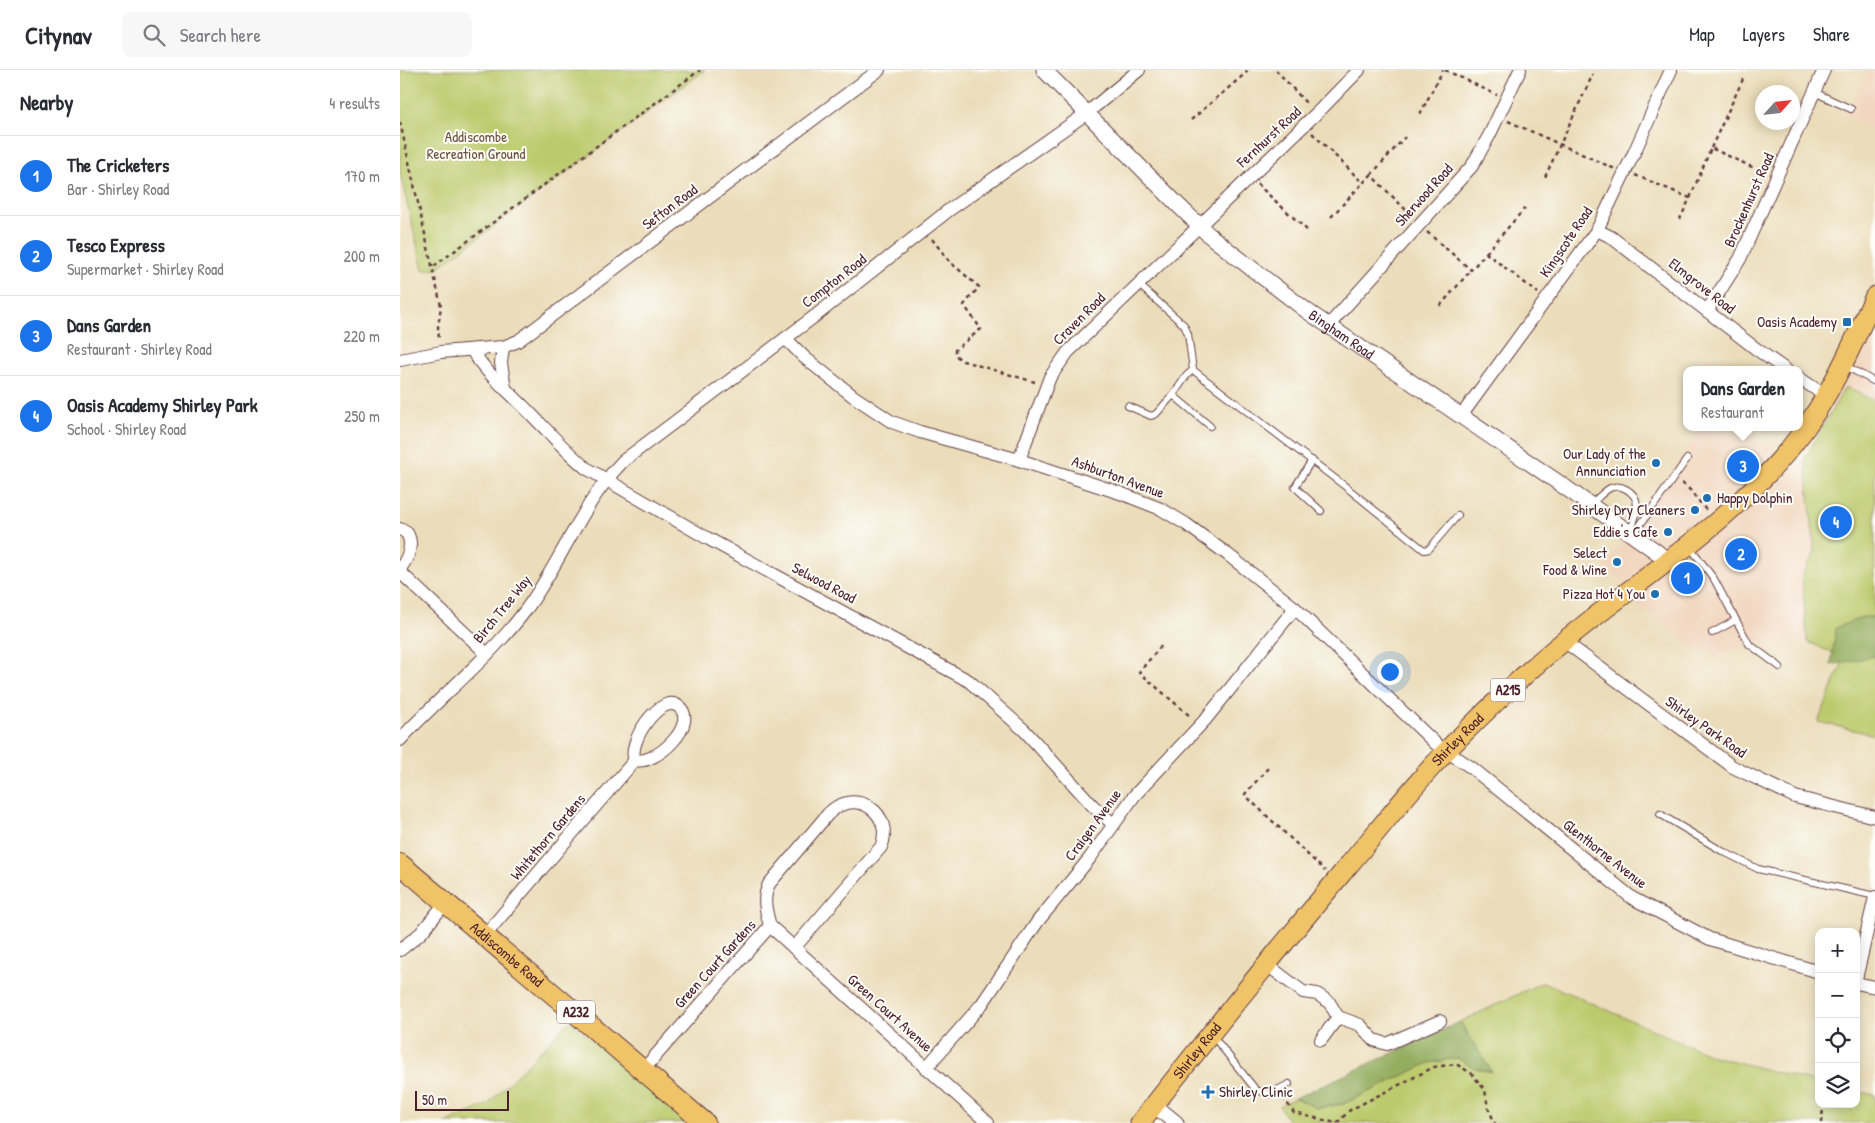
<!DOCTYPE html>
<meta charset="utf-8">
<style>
body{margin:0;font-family:"Patrick Hand",sans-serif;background:#f7f7f7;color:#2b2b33}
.controls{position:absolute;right:15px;bottom:15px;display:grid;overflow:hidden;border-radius:10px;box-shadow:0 2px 12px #0003}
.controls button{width:45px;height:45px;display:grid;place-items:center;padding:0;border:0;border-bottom:1px solid #e1e1e2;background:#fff;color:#2b2b33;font:25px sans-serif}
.compass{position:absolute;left:1355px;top:15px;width:45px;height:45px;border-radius:50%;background:#fff;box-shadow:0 2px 12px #0003;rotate:63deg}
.scale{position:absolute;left:15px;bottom:12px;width:94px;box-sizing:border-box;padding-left:5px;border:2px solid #4a1f2b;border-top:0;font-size:14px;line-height:18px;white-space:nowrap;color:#4a1f2b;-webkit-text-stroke:4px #fdfcf7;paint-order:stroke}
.you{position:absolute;left:989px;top:601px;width:18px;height:18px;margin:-12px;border:4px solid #fff;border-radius:50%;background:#1a73e8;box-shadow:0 0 0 8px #1a73e833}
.badge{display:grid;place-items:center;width:32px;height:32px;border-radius:50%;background:#1a73e8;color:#fff;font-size:16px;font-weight:700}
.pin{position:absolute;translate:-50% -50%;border:2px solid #fff;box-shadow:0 1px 5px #0006}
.popup{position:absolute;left:1283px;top:296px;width:120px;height:65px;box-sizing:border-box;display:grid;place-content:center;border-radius:10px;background:#fff;filter:drop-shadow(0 1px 4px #0005);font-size:16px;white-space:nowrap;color:#7c7c81}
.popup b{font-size:19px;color:#2b2b33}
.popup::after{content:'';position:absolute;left:50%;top:100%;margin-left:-10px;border:10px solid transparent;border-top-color:#fff}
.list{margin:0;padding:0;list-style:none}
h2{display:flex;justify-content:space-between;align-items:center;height:65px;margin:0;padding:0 20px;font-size:21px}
h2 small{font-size:16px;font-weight:400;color:#7c7c81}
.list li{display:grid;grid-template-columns:32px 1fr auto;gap:15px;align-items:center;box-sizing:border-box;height:80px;padding:0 20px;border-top:1px solid #e1e1e2}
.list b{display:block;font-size:19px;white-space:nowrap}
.list p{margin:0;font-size:16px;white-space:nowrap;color:#7c7c81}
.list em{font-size:16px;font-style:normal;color:#7c7c81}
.icon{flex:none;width:28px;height:28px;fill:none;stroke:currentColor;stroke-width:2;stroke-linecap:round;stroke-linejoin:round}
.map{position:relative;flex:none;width:1475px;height:1053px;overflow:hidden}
header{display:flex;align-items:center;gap:30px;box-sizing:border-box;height:70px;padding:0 25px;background:#fff;border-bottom:1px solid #e1e1e2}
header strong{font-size:24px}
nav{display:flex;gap:28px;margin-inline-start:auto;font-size:18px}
.search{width:350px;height:45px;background:#f7f7f7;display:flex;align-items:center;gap:12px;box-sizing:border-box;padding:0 18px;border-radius:10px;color:#7c7c81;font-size:19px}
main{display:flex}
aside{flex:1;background:#fff}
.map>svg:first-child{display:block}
.built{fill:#f1d5bd}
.green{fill:#bbca6c;stroke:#82744c}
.forest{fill:#94ae60;stroke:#6f6646}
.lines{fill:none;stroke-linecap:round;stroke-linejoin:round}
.service-casing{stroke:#623c40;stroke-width:8}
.minor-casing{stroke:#623c40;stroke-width:14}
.tertiary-casing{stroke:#623c40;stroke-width:17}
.primary-casing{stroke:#623c40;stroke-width:21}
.trunk-casing{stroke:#623c40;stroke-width:22}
.path{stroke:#623c40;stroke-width:2.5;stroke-dasharray:4 4;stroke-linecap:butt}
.service{stroke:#fff;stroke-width:6}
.minor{stroke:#fff;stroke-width:12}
.tertiary{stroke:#fff;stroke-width:15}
.primary{stroke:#f0c369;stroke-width:19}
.trunk{stroke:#f0c369;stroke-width:20}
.poi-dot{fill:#1f6fb2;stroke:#fdfcf7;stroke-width:2}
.labels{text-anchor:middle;stroke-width:4;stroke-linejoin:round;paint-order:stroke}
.shield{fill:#fdfcf7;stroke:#806168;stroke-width:1}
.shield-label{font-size:14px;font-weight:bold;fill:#4a1f2b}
.park-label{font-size:15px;fill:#6c523e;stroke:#fdfcf7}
.street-label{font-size:15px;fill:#4a1f2b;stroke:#fdfcf7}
.poi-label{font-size:15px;fill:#4a1f2b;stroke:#fdfcf7;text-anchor:end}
</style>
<header>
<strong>Citynav</strong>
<div class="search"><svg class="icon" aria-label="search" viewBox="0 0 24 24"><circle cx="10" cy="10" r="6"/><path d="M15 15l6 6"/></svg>Search here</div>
<nav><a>Map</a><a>Layers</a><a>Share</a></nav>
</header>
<main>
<aside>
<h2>Nearby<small>4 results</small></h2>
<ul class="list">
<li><span class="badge">1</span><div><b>The Cricketers</b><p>Bar · Shirley Road</p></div><em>170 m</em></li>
<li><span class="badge">2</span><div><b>Tesco Express</b><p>Supermarket · Shirley Road</p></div><em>200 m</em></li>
<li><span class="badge">3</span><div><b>Dans Garden</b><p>Restaurant · Shirley Road</p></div><em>220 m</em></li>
<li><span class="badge">4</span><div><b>Oasis Academy Shirley Park</b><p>School · Shirley Road</p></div><em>250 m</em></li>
</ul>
</aside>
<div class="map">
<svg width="1475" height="1053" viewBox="0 0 1475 1053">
<rect width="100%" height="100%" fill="#fdfcf7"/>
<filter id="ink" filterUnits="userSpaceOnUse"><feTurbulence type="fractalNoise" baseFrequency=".02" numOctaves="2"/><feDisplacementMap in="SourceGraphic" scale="10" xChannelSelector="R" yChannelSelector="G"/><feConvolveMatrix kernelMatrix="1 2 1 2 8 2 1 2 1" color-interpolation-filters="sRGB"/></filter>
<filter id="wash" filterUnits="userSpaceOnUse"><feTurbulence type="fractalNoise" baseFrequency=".0096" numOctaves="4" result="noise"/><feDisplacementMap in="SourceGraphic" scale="20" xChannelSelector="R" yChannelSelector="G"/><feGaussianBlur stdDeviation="1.12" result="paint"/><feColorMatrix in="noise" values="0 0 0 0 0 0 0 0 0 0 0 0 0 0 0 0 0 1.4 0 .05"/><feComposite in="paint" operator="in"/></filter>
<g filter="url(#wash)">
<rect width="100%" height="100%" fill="#ebddba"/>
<g class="built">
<polygon points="1468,0 1475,0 1475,62 1445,46"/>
<polygon points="1475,246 1475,664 1444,589 1407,571 1350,574 1318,586 1290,575 1234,534 1220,509 1203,496 1237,452 1303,357 1329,357 1344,368 1367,374 1393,399 1405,388"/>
</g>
<g class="green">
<polygon points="0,0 305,0 36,199 23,200 0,104"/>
<polygon points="1445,317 1475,331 1475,665 1418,652 1444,589 1407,571 1402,505 1415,483 1405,388"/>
<polygon points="1143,912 1313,986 1419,1013 1419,1034 1456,1034 1456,1021 1475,1025 1475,1053 890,1053 879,1036 895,1028 917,1038 943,1034 1029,993 1057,988 1075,998 1091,1002 1060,952"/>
<polygon points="170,951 286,1053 45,1053 87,1035"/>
</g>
<g class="forest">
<polygon points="1462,547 1475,547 1475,586 1431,595 1436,558"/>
<polygon points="1060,952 1092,1002 1075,998 1057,988 1029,993 943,1034 917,1038 895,1028"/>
</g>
</g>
<g filter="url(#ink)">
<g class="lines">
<defs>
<g id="service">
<polyline points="1414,22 1451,39"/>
<polyline points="738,214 784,255 788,264 793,300"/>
<polyline points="1444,295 1475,312"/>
<polyline points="728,336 751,346 756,344 773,325"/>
<polyline points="810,356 773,325 787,305 793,300 946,417 1024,480 1029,479 1058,445"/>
<polyline points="912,390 895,417 921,441"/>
<path d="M1191,434C1197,429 1203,422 1210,418C1215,416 1221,416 1226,419C1244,429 1236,447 1230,462"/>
<polyline points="1233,465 1287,389"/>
<polyline points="1290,477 1314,509 1336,550 1312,563"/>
<polyline points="1336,550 1349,574 1380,597"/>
<polyline points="1260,744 1322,781 1358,799 1475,826"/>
<polyline points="812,965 856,1020 869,1024 889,1014"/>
</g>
<g id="minor">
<polyline points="1197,160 1211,167 1355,278 1386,300"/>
<polyline points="1307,241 1340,189 1424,0"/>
<polyline points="928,256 1072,96 1090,64 1120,0"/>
<polyline points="386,269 405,288 453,326 492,352 520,362 619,390 720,423 761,439 786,454 827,484 895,538 1036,674 1072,698 1232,828 1310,869 1419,902"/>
<polyline points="103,277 101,293 105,318"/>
<path d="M72,280C85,303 108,320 126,339C146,359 164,380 186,398L307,468L569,611L625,661L693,736L713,754"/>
<polyline points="0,290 41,282 103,277 118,271 479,0"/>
<polyline points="1399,308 1426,326"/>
<polyline points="1061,346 1197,160 1234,83 1271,0"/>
<polyline points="619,390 650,307 668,282 922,38 959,0"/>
<path d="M0,459L7,463C14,475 8,488 0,499"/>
<polyline points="0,502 87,584"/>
<polyline points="1164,571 1333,697 1395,727 1475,747"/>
<path d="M0,670C40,626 89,589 125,541C161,493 181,434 223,391L419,243L549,140L687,43L739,0"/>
<path d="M370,856C366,841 362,829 369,814L428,744C456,715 495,745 481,777L394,878"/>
<polyline points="370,856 588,1053"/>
<path d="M85,865L235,690C226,674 260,623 278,636C301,653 255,696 235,690"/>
<polyline points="0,880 21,863 46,832"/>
<polyline points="866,894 903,922 917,924 929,932 938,947 960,955 974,970 987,974 1040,951"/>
<polyline points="1456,909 1475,827"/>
<polyline points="1456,913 1475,917"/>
<polyline points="921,970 938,947"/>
<polyline points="526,998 582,934 638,851 690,788 734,726 805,650 895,538"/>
<polyline points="243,1000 370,856"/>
</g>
<g id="tertiary">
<path id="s1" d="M644,0L778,135L809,165L833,184L907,241L1159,413L1257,482L1268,491"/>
<polyline points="754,1035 776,1053"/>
</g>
<g id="primary">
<path id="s2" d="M740,1053C808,966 877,881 948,796C987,750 1023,703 1066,661C1103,624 1141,588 1183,556C1259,496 1342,443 1401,364C1432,322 1453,273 1475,226"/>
</g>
<g id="trunk">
<path id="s3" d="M0,794L305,1053"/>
</g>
</defs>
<use href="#service" class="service-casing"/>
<use href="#minor" class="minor-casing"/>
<use href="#tertiary" class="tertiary-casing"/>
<use href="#primary" class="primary-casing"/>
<use href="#trunk" class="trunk-casing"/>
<g class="path">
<polyline points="876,0 907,34"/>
<polyline points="1045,0 1097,25"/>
<polyline points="1020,44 1043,0"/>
<polyline points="791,50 847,2 845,0"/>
<polyline points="1108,51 1215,99"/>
<polyline points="0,52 41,236 38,257 39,271"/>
<polyline points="912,63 963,113 971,105 1011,145"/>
<polyline points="1311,78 1344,7"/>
<polyline points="971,105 1005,67"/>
<polyline points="1235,105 1290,128 1280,149"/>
<polyline points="1145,107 1193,4"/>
<polyline points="857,114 907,160"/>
<polyline points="1290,128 1311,78 1365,103"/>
<polyline points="931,147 963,113"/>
<polyline points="1027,162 1071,200 1086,183 1138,223"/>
<polyline points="532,169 550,192 579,217 564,235 581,259 555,280 555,285 563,291 635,312"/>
<polyline points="1086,183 1125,138"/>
<polyline points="34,196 300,0"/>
<polyline points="1040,236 1071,200"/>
<polyline points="1282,413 1290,420 1306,440"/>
<polyline points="761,576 739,602 791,647"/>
<polyline points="868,698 845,724 846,726 925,801"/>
<polyline points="883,1027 894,1043 936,1053"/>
<polyline points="937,1053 950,1040 1034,997 1056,994 1071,1003 1085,1020 1088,1038 1095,1053"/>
<polyline points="1422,1053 1423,1034"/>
</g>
<use href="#service" class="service"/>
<use href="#minor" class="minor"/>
<use href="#tertiary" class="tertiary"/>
<use href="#primary" class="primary"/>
<use href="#trunk" class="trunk"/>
</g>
</g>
<g class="poi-dot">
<rect x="1442" y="247" width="10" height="10" rx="2.5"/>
<circle cx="1256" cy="393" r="5"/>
<circle cx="1307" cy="428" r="5"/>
<circle cx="1295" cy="440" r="5"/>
<circle cx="1268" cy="462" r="5"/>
<circle cx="1217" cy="492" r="5"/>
<circle cx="1255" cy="524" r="5"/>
<path d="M805.5 1014.5h5v5h5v5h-5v5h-5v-5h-5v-5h5z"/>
</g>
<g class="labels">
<g class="shield">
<rect x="1090.5" y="608.5" width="35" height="23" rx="4"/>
<rect x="157" y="930.5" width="38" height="23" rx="4"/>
</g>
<g class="shield-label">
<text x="1108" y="625">A215</text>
<text x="176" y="947">A232</text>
</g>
<g class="park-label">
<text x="76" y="72">Addiscombe<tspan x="76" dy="17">Recreation Ground</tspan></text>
</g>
<g class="street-label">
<text transform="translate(869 67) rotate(-43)" y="5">Fernhurst Road</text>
<text transform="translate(1024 125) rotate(-48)" y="5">Sherwood Road</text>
<text transform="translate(1349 130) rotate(-66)" y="5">Brockenhurst Road</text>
<text transform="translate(270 137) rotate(-37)" y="5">Sefton Road</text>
<text transform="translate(1166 172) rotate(-56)" y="5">Kingscote Road</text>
<text transform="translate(434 211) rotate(-38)" y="5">Compton Road</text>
<text transform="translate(1302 216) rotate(38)" y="5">Elmgrove Road</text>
<text transform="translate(679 249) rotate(-45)" y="5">Craven Road</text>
<text dy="5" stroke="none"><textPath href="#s1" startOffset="399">Bingham Road</textPath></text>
<text transform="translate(718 407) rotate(20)" y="5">Ashburton Avenue</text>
<text transform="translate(424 513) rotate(28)" y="5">Selwood Road</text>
<text transform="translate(102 539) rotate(-51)" y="5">Birch Tree Way</text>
<text transform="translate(1306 657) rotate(35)" y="5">Shirley Park Road</text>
<text dy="5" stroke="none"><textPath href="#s2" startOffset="498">Shirley Road</textPath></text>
<text transform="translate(693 755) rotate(-54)" y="5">Craigen Avenue</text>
<text transform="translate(148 767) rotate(-50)" y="5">Whitethorn Gardens</text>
<text transform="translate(1205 784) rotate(38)" y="5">Glenthorne Avenue</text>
<text dy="5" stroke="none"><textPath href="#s3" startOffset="140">Addiscombe Road</textPath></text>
<text transform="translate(315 894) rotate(-48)" y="5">Green Court Gardens</text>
<text transform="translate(490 943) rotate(42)" y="5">Green Court Avenue</text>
<text dy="5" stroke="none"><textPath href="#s2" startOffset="92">Shirley Road</textPath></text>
</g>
<g class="poi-label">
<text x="1437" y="257">Oasis Academy</text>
<text x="1246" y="389">Our Lady of the<tspan x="1246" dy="17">Annunciation</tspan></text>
<text x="1317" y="433" text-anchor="start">Happy Dolphin</text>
<text x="1285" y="445">Shirley Dry Cleaners</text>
<text x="1258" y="467">Eddie's Cafe</text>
<text x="1207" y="488">Select<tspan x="1207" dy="17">Food &amp; Wine</tspan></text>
<text x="1245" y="529">Pizza Hot 4 You</text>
<text x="819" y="1027" text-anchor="start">Shirley Clinic</text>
</g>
</g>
</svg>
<div class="controls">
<button>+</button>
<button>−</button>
<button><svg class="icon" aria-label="locate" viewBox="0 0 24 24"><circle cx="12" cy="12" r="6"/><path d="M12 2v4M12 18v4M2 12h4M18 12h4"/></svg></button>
<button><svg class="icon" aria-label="layers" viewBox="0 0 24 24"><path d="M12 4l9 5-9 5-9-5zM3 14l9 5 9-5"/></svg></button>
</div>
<svg class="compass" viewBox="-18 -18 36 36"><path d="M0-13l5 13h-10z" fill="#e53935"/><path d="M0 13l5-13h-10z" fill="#7c7c81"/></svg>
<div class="scale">50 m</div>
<div class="you"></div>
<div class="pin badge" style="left:1287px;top:508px">1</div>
<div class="pin badge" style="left:1341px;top:484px">2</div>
<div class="pin badge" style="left:1343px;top:396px">3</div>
<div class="popup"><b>Dans Garden</b>Restaurant</div>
<div class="pin badge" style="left:1436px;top:452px">4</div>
</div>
</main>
